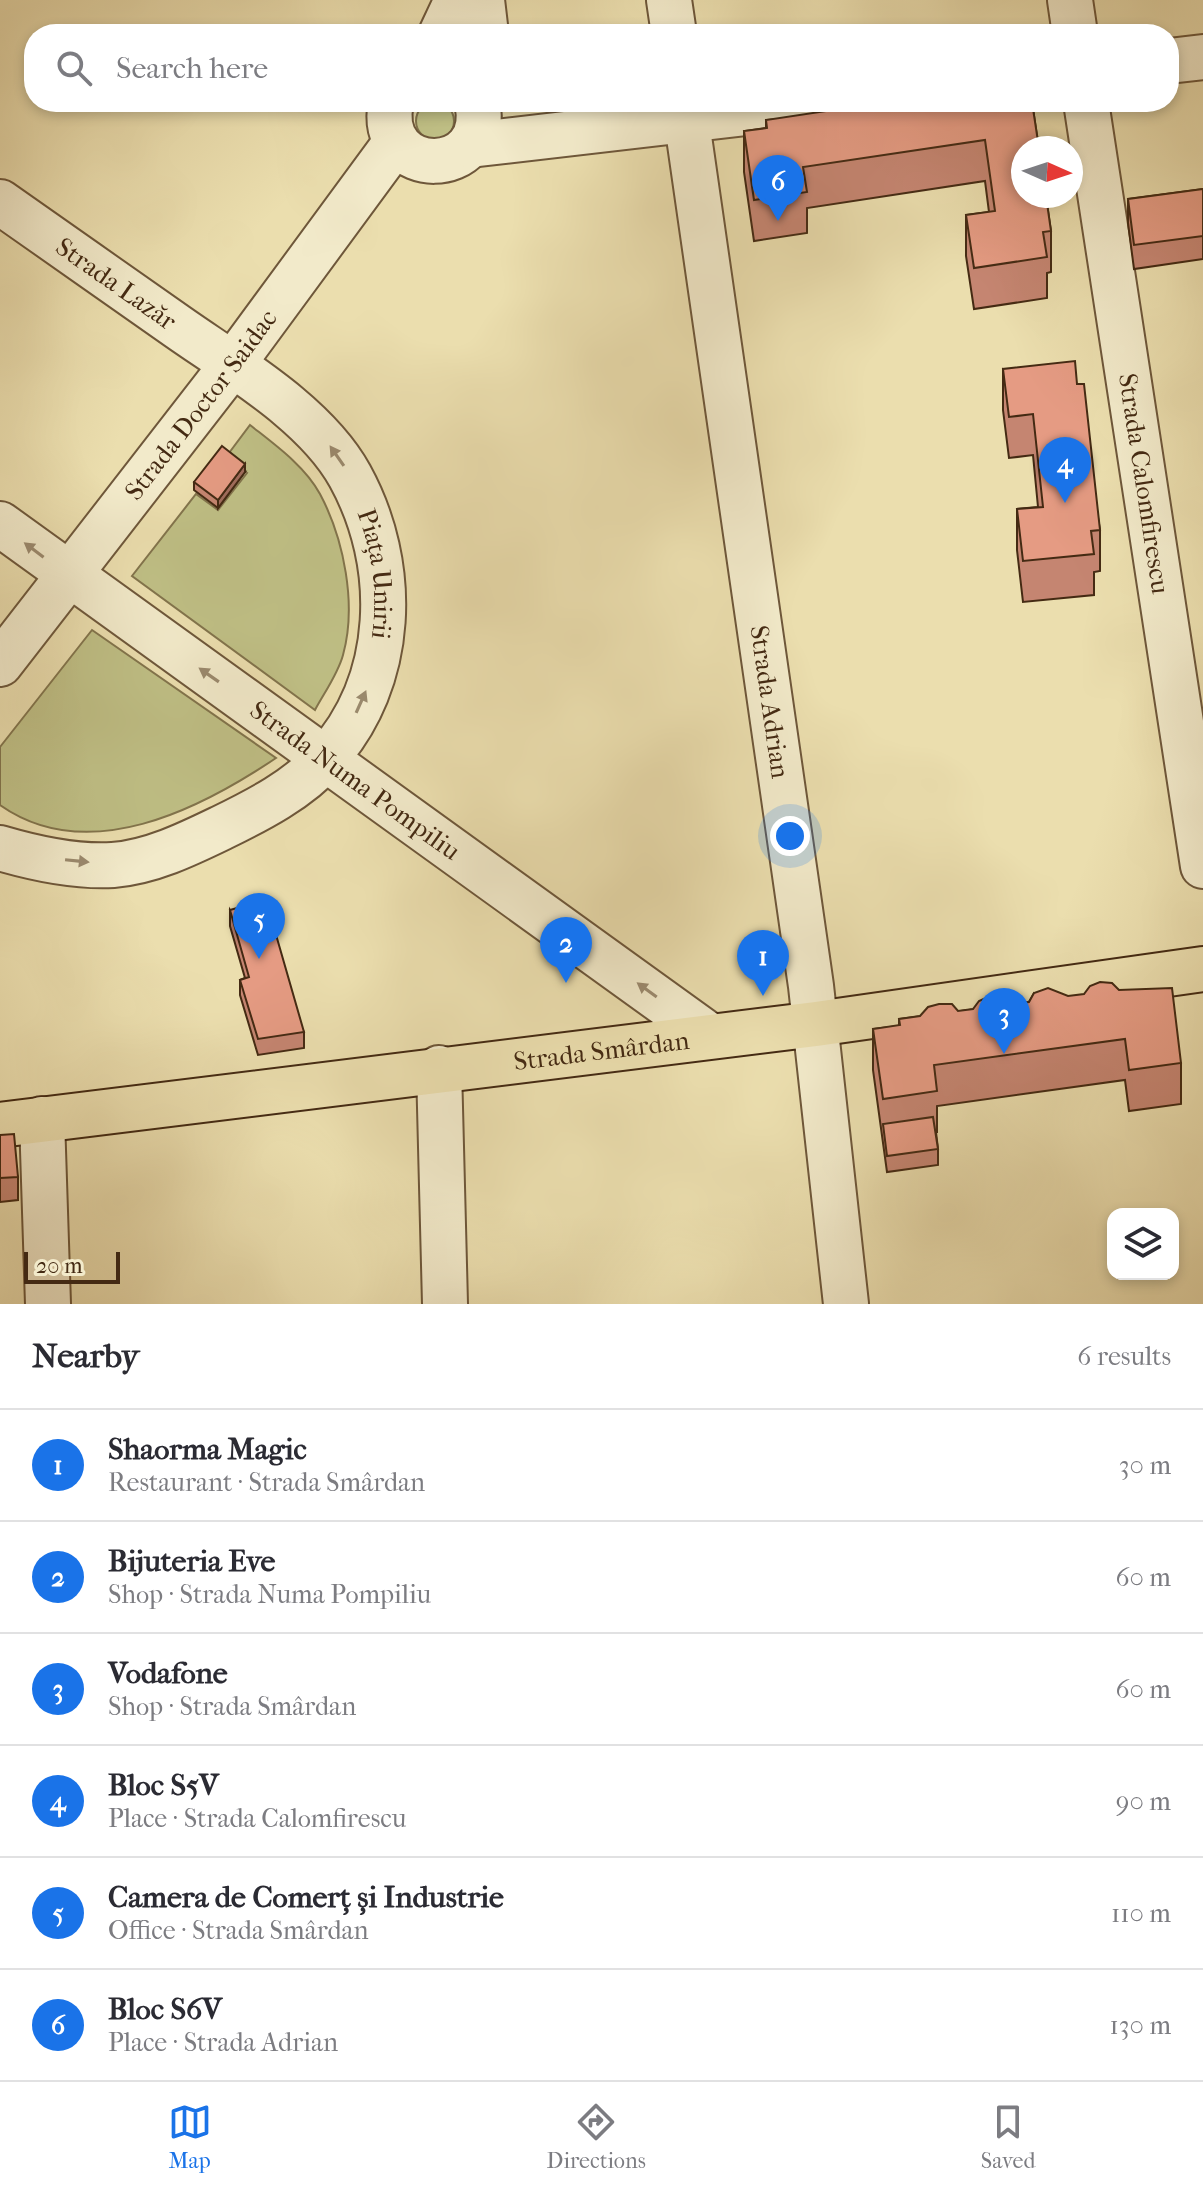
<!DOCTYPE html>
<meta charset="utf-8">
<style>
body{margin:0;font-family:"IM FELL French Canon",serif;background:#f7f7f7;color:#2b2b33}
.controls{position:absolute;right:24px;bottom:24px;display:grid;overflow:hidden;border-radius:16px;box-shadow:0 4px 12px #0003}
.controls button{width:72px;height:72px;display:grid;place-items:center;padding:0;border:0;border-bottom:2px solid #e1e1e2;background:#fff;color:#2b2b33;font:40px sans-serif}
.compass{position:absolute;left:1011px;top:136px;width:72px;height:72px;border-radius:50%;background:#fff;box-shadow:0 4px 12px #0003;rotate:93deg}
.scale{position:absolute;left:24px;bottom:20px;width:96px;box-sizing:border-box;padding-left:8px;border:4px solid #442a13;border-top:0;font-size:22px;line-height:28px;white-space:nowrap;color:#442a13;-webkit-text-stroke:6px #f2eaca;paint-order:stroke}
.you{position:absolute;left:790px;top:836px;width:28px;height:28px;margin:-20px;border:6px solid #fff;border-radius:50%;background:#1a73e8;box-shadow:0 0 0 12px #1a73e833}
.badge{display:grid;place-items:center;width:52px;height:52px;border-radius:50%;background:#1a73e8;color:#fff;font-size:26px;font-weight:700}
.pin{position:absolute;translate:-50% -66px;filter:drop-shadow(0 2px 4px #0008)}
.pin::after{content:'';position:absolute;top:42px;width:28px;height:24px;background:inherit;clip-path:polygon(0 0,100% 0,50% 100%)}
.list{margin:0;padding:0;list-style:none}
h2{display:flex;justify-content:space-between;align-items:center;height:104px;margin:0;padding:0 32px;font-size:34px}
h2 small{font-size:26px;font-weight:400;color:#7c7c81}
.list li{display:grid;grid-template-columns:52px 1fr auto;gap:24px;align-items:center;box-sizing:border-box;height:112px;padding:0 32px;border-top:2px solid #e1e1e2}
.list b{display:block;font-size:30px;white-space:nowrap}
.list p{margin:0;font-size:26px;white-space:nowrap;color:#7c7c81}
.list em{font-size:26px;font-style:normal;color:#7c7c81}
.icon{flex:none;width:44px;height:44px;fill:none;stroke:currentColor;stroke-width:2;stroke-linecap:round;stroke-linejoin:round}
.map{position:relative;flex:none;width:1203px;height:1304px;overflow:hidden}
.search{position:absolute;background:#fff;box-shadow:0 4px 12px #0003;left:24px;right:24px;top:24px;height:88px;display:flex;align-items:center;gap:20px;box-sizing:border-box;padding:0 28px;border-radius:32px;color:#7c7c81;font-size:30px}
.sheet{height:776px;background:#fff}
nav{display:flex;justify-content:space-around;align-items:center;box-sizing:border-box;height:112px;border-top:2px solid #e1e1e2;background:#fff;font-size:22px;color:#7c7c81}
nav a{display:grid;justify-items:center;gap:4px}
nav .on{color:#1a73e8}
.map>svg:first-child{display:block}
.green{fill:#bfbf85;stroke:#82744c;stroke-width:2}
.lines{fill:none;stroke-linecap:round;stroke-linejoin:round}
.minor-casing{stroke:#6e573a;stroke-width:48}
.major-casing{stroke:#442a13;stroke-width:48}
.minor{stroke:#f2eaca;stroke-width:44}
.major{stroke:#ebdeae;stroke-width:44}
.wall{fill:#c58571;stroke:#442a13;stroke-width:2}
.shaded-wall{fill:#a06c5c;stroke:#442a13;stroke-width:2}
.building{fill:#e59b83;stroke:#442a13;stroke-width:2}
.oneway{fill:#9b8a6e}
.labels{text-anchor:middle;stroke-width:7;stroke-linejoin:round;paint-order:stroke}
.street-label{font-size:26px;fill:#442a13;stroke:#f2eaca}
</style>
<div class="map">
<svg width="1203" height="1304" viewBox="0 0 1203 1304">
<rect width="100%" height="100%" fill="#ebdeae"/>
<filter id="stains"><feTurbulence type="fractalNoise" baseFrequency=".0025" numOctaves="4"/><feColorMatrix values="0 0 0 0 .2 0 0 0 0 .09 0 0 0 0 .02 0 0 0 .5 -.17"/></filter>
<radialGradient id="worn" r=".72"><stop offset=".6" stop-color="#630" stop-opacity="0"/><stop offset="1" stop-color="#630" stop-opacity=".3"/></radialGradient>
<g class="green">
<circle cx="435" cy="121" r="19"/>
<path d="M250,425C274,444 305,466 320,494C344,539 357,605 343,655C338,674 324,693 315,710L132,576L196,494L218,510L247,473L226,457Z"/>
<path d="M92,630L276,758C200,809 88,867 0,805V747Z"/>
</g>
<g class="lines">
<defs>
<g id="minor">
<polyline points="482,0 486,34"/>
<polyline points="669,0 674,34"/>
<polyline points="1070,0 1075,34"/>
<polyline points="441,34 457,0"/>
<polyline points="1169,61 1203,57"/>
<path d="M391,102C375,181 494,180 477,102"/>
<path id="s1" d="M684,102L811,986L846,1304"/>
<path id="s2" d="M1086,102L1203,866"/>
<polyline points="470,145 841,102"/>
<path id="s3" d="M0,202C59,244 119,285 178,327C235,367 316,414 350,476C399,565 396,681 326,758C299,789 258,810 221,828C188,844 151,862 113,865C78,867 34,858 0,848"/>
<path id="s4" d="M0,524L710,1036"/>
<path id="s5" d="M0,664L232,365L396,142"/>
<polyline points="439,1068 445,1304"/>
<polyline points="42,1119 48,1304"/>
</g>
<g id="major">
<path id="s6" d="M0,1125L816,1024L1203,969"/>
</g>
</defs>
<use href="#minor" class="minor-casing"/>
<use href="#major" class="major-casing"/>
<use href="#minor" class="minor"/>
<use href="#major" class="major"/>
</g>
<g class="wall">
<polygon points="1032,102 1051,231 1051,272 1047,273 1047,298 974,309 966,256 966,215 989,212 985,181 807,208 807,233 754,241 744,172 744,131 766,128 766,120"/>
<polygon points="1203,189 1203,259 1134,269 1128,223 1128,199"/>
<polygon points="1003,369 1077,384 1100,530 1100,571 1094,572 1094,595 1023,602 1017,550 1017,509 1038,507 1033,455 1009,458 1003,410"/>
<polygon points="245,472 218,508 194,490 194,482"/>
<polygon points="230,910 304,1032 304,1048 258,1055 240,995 240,980 245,978 230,926"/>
<polygon points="1034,993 1181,1063 1181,1104 1129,1111 1125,1080 937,1106 937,1132 936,1132 938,1149 938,1165 887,1172 873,1070 873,1029 899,1026 899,1019 1029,1002"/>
<polygon points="0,1135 18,1177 18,1200 0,1202"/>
</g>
<polygon class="shaded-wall" points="245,464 245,472 218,508 218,500"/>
<g class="building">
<polygon points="886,102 1032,102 1039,148 1023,148 1023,196 1046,196 1051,231 1043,232 1047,257 974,268 966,215 995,211 985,140 803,167 807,192 754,200 744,131 767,128 766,120"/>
<polygon points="1203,189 1203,236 1134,245 1128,199"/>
<polygon points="1075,361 1077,384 1084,384 1100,530 1091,531 1094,554 1023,561 1017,509 1043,507 1033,414 1009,417 1003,369"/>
<polygon points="222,446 245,464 218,500 194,482"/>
<polygon points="266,900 304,1032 258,1039 240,980 249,977 230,910"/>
<polygon points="1100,982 1112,983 1119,990 1172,988 1181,1063 1129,1070 1125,1039 934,1065 937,1091 883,1099 873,1029 900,1025 899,1019 920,1016 928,1007 939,1004 952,1004 958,1011 973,1009 979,1001 990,996 1004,997 1012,1004 1029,1002 1034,993 1048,988 1068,996 1084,994 1090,986"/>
<polygon points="933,1117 938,1149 887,1156 883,1124"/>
<polygon points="14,1134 18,1177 0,1178 0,1135"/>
</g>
<defs><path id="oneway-solid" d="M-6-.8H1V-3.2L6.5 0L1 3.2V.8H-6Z" transform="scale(2)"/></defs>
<g class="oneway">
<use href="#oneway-solid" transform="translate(337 456) rotate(-125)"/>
<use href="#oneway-solid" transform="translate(34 550) rotate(-143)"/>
<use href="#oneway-solid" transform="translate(209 675) rotate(-145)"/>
<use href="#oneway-solid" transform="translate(361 702) rotate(-66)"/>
<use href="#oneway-solid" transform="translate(77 861) rotate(6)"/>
<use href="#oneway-solid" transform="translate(647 990) rotate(-144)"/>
</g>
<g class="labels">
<g class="street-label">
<text dy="9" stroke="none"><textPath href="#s3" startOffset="142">Strada Lazăr</textPath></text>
<text dy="9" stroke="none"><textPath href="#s5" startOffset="328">Strada Doctor Saidac</textPath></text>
<text dy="9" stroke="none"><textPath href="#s2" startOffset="386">Strada Calomfirescu</textPath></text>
<text dy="9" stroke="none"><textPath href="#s3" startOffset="550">Piața Unirii</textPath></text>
<text dy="9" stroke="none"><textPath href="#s1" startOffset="606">Strada Adrian</textPath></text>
<text dy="9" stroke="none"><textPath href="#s4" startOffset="438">Strada Numa Pompiliu</textPath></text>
<text dy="9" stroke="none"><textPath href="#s6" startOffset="606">Strada Smârdan</textPath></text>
</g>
</g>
<rect width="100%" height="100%" filter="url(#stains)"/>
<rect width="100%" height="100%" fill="url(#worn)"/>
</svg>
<div class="controls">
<button><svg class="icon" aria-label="layers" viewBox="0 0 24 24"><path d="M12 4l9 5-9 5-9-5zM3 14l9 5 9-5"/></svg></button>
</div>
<svg class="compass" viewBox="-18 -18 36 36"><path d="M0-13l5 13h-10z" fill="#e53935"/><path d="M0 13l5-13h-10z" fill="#7c7c81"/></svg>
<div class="scale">20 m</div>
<div class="you"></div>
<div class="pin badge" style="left:763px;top:996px">1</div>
<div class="pin badge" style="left:566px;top:983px">2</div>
<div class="pin badge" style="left:1004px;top:1054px">3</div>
<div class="pin badge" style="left:1065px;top:503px">4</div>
<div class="pin badge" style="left:259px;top:959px">5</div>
<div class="pin badge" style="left:778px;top:221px">6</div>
<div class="search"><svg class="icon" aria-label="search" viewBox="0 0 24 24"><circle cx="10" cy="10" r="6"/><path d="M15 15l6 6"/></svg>Search here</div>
</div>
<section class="sheet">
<h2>Nearby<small>6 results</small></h2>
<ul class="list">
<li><span class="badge">1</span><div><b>Shaorma Magic</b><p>Restaurant · Strada Smârdan</p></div><em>30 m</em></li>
<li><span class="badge">2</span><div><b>Bijuteria Eve</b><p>Shop · Strada Numa Pompiliu</p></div><em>60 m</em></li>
<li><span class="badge">3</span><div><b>Vodafone</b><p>Shop · Strada Smârdan</p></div><em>60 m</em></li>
<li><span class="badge">4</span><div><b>Bloc S5V</b><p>Place · Strada Calomfirescu</p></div><em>90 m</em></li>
<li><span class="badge">5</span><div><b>Camera de Comerț și Industrie</b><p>Office · Strada Smârdan</p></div><em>110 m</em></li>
<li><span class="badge">6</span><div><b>Bloc S6V</b><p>Place · Strada Adrian</p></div><em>130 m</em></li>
</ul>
</section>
<nav>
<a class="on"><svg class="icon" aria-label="map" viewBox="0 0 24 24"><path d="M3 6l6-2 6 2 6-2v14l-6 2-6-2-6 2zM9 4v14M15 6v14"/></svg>Map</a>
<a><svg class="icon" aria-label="directions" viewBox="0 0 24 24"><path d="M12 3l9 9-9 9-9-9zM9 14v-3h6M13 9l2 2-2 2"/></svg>Directions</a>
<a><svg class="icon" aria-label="saved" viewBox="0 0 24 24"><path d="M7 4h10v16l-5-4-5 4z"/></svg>Saved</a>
</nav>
